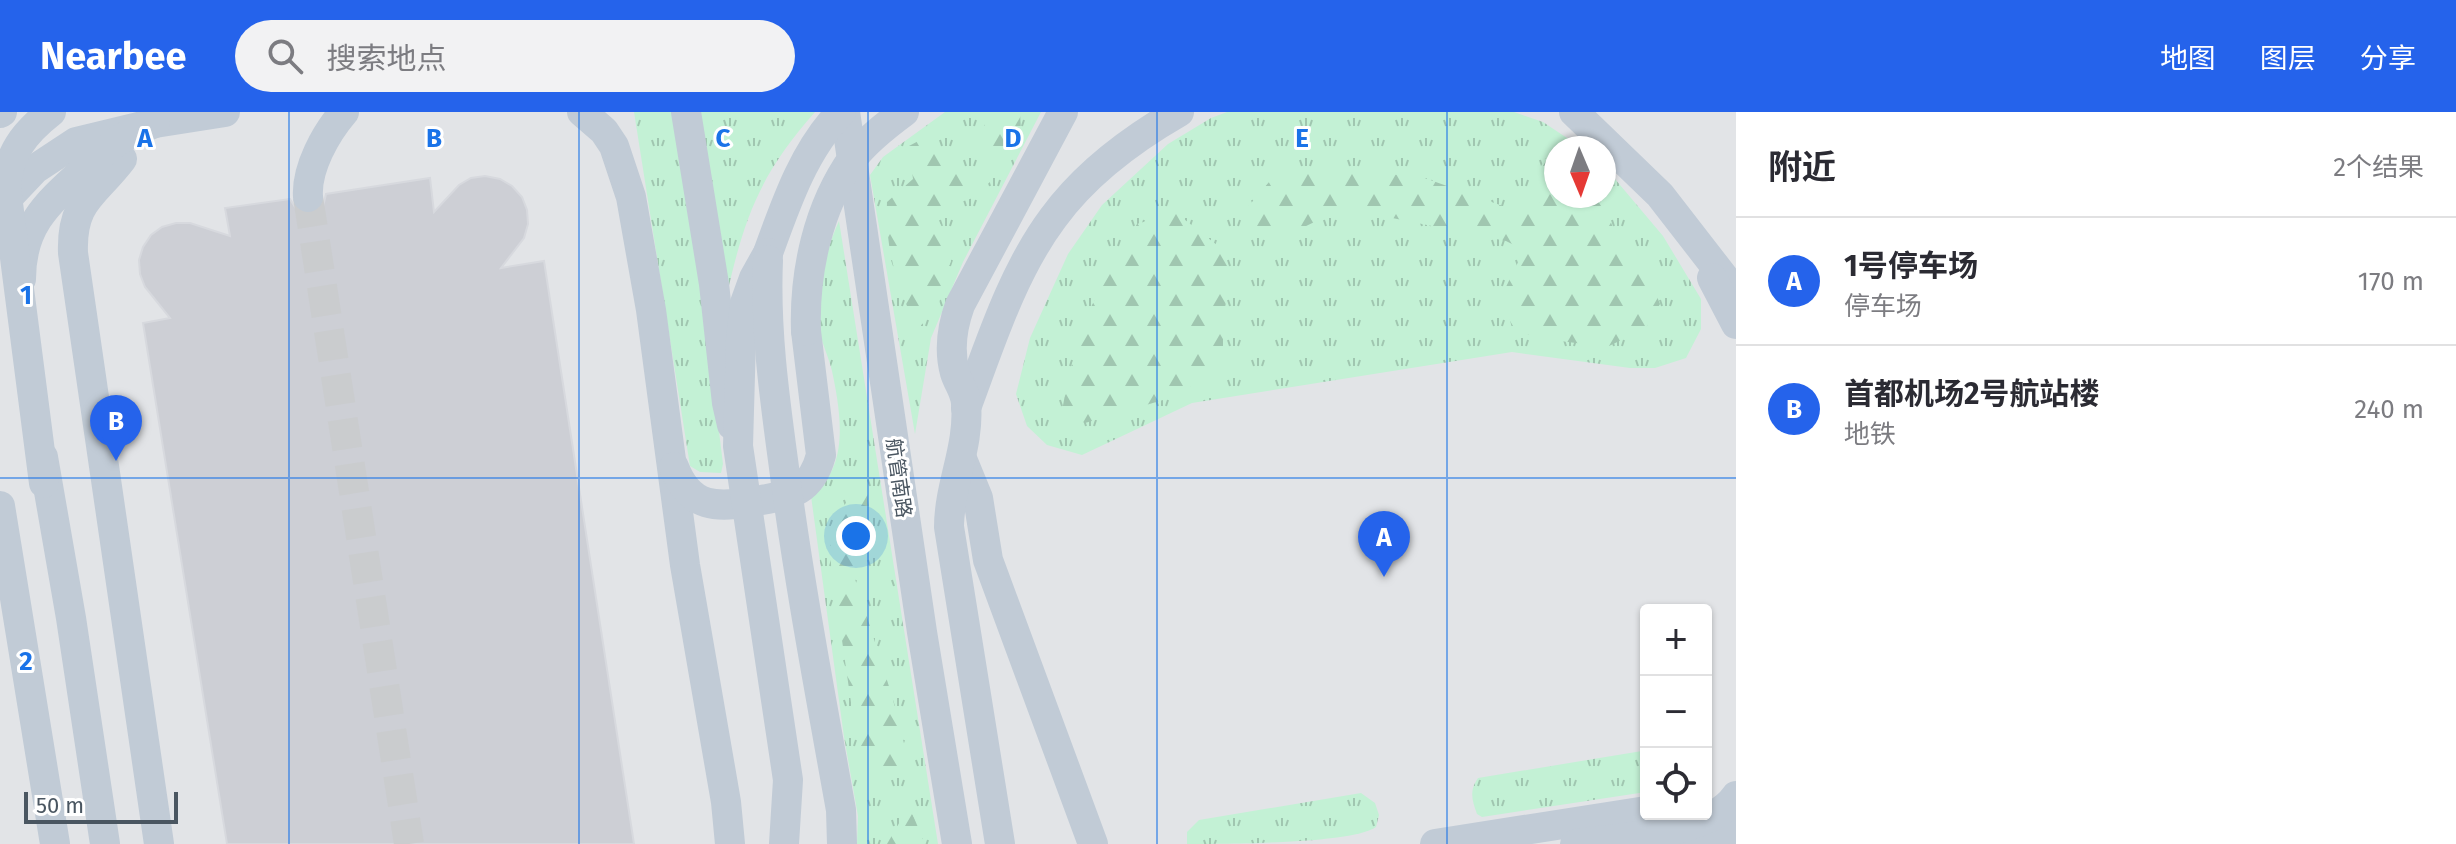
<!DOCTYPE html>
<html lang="zh">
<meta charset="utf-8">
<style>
body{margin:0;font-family:"Fira Sans","Noto Sans SC",sans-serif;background:#f2f2f3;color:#2b2b33}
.controls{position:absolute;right:24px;bottom:24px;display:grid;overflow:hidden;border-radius:8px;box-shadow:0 2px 6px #0004}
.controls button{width:72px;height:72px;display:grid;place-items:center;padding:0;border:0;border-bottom:2px solid #e1e1e2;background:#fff;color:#2b2b33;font:40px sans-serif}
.compass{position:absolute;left:1544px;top:24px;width:72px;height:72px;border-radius:50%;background:#fff;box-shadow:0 2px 6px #0004;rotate:178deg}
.scale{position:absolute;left:24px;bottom:20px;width:154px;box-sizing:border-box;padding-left:8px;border:4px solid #4a5661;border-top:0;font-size:22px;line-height:28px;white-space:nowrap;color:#4a5661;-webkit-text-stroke:6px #fff;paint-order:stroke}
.you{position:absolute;left:856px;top:424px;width:28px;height:28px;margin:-20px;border:6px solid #fff;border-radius:50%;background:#1a73e8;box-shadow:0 0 0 12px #1a73e833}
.badge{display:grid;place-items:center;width:52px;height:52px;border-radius:50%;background:#2563eb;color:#fff;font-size:26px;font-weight:700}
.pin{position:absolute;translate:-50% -66px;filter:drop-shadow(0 2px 4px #0008)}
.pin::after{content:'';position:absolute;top:42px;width:28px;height:24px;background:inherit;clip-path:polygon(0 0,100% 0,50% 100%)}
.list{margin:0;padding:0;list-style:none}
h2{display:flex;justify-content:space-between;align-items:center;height:104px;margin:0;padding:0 32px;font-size:34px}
h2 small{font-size:26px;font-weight:400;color:#7c7c81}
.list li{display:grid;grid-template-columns:52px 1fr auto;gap:24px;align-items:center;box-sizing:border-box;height:128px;padding:0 32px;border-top:2px solid #e1e1e2}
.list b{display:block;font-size:30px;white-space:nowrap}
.list p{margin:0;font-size:26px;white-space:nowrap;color:#7c7c81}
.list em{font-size:26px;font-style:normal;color:#7c7c81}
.icon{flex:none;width:44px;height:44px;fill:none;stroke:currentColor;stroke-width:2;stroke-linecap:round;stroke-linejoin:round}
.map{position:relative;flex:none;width:1736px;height:732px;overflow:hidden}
header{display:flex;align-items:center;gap:48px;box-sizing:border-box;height:112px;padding:0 40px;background:#2563eb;color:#fff}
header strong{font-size:38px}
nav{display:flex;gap:44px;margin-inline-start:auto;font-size:28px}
.search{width:560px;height:72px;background:#f2f2f3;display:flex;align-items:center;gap:20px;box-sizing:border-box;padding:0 28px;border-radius:44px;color:#7c7c81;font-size:30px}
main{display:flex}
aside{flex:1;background:#fff}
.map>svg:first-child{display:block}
.airport{fill:#e2e4e7;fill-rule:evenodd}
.grass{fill:url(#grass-tufts)}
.forest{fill:url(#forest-firs)}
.building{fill:#cdcfd5;stroke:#d7d9de;stroke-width:2}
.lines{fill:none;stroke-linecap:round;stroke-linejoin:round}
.secondary-tunnel{stroke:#caccce;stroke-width:30;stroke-dasharray:30 15;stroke-linecap:butt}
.secondary{stroke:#c1cbd6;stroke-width:30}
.secondary-bridge{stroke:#c1cbd6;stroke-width:30}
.grid{fill:none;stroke:#1a73e8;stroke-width:2;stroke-opacity:0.55}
.labels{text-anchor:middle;stroke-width:6;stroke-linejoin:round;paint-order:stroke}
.street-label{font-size:20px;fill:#4a5661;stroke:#fff}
.grid-label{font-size:26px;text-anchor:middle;font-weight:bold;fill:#1a73e8;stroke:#fff;stroke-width:6;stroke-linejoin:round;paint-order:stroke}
</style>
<header>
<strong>Nearbee</strong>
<div class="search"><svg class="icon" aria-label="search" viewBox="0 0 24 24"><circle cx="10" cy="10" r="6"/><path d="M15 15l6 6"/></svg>搜索地点</div>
<nav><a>地图</a><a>图层</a><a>分享</a></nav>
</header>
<main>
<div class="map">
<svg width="1736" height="732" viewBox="0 0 1736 732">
<defs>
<pattern id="grass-tufts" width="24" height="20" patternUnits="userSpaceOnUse" patternTransform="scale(2)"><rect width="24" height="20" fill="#c3f1d5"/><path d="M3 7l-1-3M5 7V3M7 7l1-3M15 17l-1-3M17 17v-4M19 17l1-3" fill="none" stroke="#a0c6b0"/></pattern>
<pattern id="forest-firs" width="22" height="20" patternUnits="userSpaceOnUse" patternTransform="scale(2)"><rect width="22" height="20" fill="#c3f1d5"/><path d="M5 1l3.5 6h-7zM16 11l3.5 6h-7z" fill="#a0c6b0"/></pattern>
</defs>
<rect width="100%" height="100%" fill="#f5f3f3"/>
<path class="airport" d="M0,0H1736V732H0ZM1556,36H1604V84H1556ZM1646,498H1706V702H1646Z"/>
<g class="grass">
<polygon points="634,0 672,0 705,206 723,352 721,361 700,360 690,354"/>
<path d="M700,0H815C761,61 745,103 727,182Z"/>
<polygon points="945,0 1041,0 963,150 931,226 915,322 870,63 883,45"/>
<polygon points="1227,0 1514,0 1543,10 1582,36 1556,36 1556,84 1604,84 1604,54 1663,124 1701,187 1701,217 1686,246 1655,256 1630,256 1512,240 1192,291 1082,343 1047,333 1027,314 1016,282 1030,226 1068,142 1102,93 1168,32 1211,6"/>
<path d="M839,109L938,732H857L858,704L844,625L811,384C850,355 841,302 832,259C827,238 816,221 817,199C817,170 827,135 839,109Z"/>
<path d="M1642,639L1646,640V680L1482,705L1477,702C1472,688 1469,679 1478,666Z"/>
<path d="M1361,681L1375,691L1379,703L1376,715C1353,732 1222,732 1187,732V720L1199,708Z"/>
</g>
<g class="forest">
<polygon points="983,0 1020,0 1021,20 1006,43 987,36"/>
<path d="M924,26L942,37L949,56L970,59L992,68L973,86L933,99L946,122L951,149L937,198L917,217C897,173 885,139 887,90L913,67L909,34Z"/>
<polygon points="1549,40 1556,44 1556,84 1596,84 1607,101 1624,142 1645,155 1660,192 1646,216 1607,235 1537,226 1512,216 1503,181 1524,138 1506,129 1343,96 1300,117 1254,117 1247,96 1281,56 1419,64 1514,98 1540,98 1536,63"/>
<polygon points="1175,100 1222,137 1232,164 1223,204 1223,259 1163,288 1085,311 1062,299 1069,261 1092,193 1137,112"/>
<polygon points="865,362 869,396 855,467 892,584 911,659 887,670 872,666 856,625 831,452 830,415"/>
<polygon points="909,694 925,732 887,732"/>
</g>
<polygon class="building" points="485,64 500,67 512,74 522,85 527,98 528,112 524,126 501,156 544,149 634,732 227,732 143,211 170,206 145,175 140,162 139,148 143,135 151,123 162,115 176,111 190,111 230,124 225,96 290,87 298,100 308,103 317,100 323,95 326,82 430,66 434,100 459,73 471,66"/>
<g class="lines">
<polyline class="secondary-tunnel" points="308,85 409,732"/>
<g class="secondary">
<polyline points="582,0 604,19 614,34 631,85 651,198 685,453 726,690 730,732"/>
<polyline points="686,0 714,172 727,291 732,313"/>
<polyline points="845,0 922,520 957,732"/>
<polyline points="1574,0 1660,83 1736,181"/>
<polyline points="0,1 2,0"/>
<path d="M122,47C95,83 71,88 73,141L159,732"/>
<path d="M308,85C306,56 326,21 344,0"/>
<polyline points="0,94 35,57 76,30 155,11 225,0"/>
<path d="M768,141C786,91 804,38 841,0"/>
<polyline points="1712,166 1736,212"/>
<path d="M21,167C21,113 48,91 84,58C111,33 120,24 155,11"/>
<path d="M966,296C990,232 1012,161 1053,106C1085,62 1132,27 1179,0"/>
<polyline points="43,345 71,506 105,732"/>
<polyline points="962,347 978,386 988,448 1093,732"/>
<path d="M674,355C690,397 717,396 756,389C790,383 811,381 821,343L806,219"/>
<polyline points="0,394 55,732"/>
<polyline points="1677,724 1736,717"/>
<path d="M1000,732L949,415C949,373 970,334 966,291C965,279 958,271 955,261C949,239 952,215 960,193L1063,0"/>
<polyline points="1435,732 1646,699"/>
</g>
<g class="secondary-bridge">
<polyline points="768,141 754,166 745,191 741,227 738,334 788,668 784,732"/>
<path d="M768,148C765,215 774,282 783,348C798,465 820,581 841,698L842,732"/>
<path d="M806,219C804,160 818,95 853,46C867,28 885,14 904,0"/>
<path d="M44,371L6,76C8,42 24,21 51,0"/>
<path d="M1575,732C1620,725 1708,724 1736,684"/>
</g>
</g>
<path class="grid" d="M289,0V732M579,0V732M868,0V732M1157,0V732M1447,0V732M0,366H1736"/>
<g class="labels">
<g class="street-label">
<text transform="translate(899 366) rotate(82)" y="7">航管南路</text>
</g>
</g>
<g class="grid-label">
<text x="145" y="35">A</text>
<text x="434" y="35">B</text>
<text x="723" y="35">C</text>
<text x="1013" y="35">D</text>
<text x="1302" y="35">E</text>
<text x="26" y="192">1</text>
<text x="26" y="558">2</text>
</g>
</svg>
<div class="controls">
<button>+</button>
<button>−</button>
<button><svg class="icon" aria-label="locate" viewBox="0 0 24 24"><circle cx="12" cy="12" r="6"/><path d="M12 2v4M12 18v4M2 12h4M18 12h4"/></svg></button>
</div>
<svg class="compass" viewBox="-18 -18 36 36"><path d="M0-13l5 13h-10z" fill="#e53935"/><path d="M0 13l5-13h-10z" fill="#7c7c81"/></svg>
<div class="scale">50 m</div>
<div class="you"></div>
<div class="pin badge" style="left:1384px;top:465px">A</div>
<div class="pin badge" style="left:116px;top:349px">B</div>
</div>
<aside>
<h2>附近<small>2个结果</small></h2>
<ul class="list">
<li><span class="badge">A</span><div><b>1号停车场</b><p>停车场</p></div><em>170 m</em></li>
<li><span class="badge">B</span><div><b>首都机场2号航站楼</b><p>地铁</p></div><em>240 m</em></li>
</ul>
</aside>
</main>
